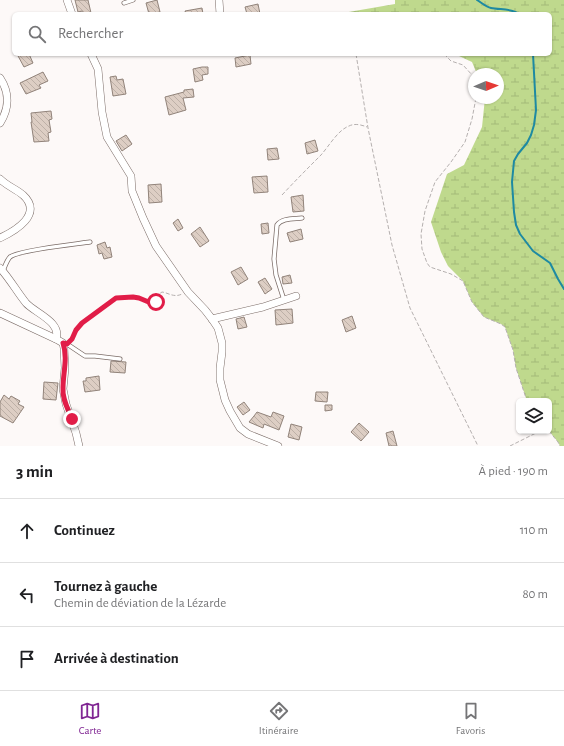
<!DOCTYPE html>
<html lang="fr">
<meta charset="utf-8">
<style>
body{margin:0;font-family:"Alegreya Sans",sans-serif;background:#f2f2f2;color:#202124}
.controls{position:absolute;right:12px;bottom:12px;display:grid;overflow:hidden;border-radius:6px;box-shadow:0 1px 3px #0004}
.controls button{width:36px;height:36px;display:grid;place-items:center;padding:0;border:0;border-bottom:1px solid #e0e0e0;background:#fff;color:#202124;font:20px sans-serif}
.compass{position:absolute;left:468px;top:68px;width:36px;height:36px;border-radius:50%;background:#fff;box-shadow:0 1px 3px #0004;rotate:88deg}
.stop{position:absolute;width:12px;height:12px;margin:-9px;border:3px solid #e11d48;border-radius:50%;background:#fff}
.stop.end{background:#e11d48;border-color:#fff;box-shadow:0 1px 4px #0008}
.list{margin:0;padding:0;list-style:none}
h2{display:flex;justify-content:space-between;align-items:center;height:52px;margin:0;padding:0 16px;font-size:17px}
h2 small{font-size:13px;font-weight:400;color:#757577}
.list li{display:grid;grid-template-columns:26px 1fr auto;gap:12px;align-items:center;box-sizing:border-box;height:64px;padding:0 16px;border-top:1px solid #e0e0e0}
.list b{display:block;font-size:15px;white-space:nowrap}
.list p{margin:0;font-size:13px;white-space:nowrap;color:#757577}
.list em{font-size:13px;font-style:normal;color:#757577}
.icon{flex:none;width:22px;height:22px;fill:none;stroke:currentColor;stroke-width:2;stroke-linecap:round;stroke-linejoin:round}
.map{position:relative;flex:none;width:564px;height:446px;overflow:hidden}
.search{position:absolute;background:#fff;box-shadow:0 1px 3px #0004;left:12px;right:12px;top:12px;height:44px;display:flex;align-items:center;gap:10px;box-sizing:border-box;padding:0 14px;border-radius:6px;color:#757577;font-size:15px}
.sheet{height:244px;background:#fff}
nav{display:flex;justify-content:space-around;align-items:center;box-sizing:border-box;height:56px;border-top:1px solid #e0e0e0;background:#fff;font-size:11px;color:#757577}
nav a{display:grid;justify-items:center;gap:2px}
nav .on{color:#802693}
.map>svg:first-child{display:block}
.wetland{fill:url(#wetland-marsh)}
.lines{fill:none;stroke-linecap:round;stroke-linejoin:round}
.stream{stroke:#1e8aa2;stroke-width:2}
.building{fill:url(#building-back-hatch);stroke:#91837a}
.lane-casing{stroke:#7b6c67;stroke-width:5}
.street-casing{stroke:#7b6c67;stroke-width:8}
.path{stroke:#b5b0af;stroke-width:1;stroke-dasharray:4 2;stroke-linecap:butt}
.lane{stroke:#fff;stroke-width:3.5}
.street{stroke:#fff;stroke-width:7}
.route{stroke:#e11d48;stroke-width:5}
</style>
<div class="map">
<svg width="564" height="446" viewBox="0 0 564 446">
<defs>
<pattern id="wetland-marsh" width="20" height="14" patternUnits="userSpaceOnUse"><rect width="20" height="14" fill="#bfd98d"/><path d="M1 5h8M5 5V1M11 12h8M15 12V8" fill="none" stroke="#a3b978"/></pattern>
<pattern id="building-back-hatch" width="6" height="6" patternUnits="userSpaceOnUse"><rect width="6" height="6" fill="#ddcec4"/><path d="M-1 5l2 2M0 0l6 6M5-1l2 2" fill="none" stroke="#bdb0a7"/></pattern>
</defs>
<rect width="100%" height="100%" fill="#fdf9f8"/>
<polygon class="wetland" points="395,0 564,0 564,446 560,446 558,442 549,431 549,401 527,401 516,368 513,350 505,327 501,324 484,317 472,302 463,281 448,266 441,252 431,222 447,174 464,165 482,127 485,98 498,98 498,74 477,74 472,62 459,56 456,54 550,54 550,14 337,14 395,4"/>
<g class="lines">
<g class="stream">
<path d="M477,0C482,3 486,7 491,8C500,10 512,8 519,14"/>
<polyline points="533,54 536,110 534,125 531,135 527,143 518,154 514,161 512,182 514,212 516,225 520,234 533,251 550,263 558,279 564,289"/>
</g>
</g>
<g class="building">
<polygon points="75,0 88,0 91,13 83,14 82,11 78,12"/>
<polygon points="157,0 160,12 149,14 146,3"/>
<polygon points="258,4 260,14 247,14 245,7"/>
<polygon points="202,8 203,14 186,14 185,11"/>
<polygon points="17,54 29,54 33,63 24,67"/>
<polygon points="250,55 251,64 236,67 235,58"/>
<polygon points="202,67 208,67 208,74 202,75 203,80 195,82 193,69"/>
<polygon points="43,72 48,81 39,85 41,88 26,94 20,83"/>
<polygon points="116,76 117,80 123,79 126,94 113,96 110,77"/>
<polygon points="193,89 194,97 183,98 186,110 169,115 165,97 184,92 184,90"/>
<polygon points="51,111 52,119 49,120 51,132 48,133 49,141 34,142 31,122 32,122 31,113"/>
<polygon points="126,135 132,144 122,151 116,141"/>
<polygon points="315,140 318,151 307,154 305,143"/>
<polygon points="277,148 279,159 268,160 267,149"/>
<polygon points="267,176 268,192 254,193 252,177"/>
<polygon points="161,184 162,202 149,203 148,185"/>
<polygon points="303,195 304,211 293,212 291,197"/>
<polygon points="178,219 183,228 178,231 173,223"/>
<polygon points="268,223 269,233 262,234 261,224"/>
<polygon points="200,227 209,241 200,247 191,234"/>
<polygon points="301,229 303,239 290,242 287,233"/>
<polygon points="105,242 107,248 110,247 112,257 104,259 102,253 99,254 97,245"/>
<polygon points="241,267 248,279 238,285 231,272"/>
<polygon points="290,275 292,283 283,284 282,277"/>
<polygon points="265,278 272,289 265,294 258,282"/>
<polygon points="292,309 293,323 276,325 275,310"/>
<polygon points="352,316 356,328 346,332 342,320"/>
<polygon points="244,317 247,327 238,329 236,319"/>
<polygon points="111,361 126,362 125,373 110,372"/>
<polygon points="99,376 100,390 85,392 83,381 86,381 86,378"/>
<polygon points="44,382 58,383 56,400 43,399"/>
<polygon points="316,392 328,392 327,402 315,401"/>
<polygon points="4,395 9,399 11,396 20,401 18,404 24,407 13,423 0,416 0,402"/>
<polygon points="244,402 250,410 243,415 237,407"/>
<polygon points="325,405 332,405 332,410 325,411"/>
<polygon points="257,412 271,417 273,412 284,416 279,430 264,424 263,428 249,422 254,416"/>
<polygon points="359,423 369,432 361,441 351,432"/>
<polygon points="291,424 302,427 299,440 288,437"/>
<polygon points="393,431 397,446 389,446 386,433"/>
</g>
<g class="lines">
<defs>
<g id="lane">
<polyline points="124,3 133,0"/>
<path d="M3,271C5,266 7,260 10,257C18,250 77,244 90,242"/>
<path d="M284,300L276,275L274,259L277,225C282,218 293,219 302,218"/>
<polyline points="63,343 67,344 85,356 95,356 120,359"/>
</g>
<g id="street">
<polyline points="67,0 72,14"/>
<polyline points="219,0 220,14"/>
<polyline points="91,54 98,69 102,112 107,137 131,176 132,191 143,218 156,246 188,292 205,310 212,319 218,328 222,343 222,352 220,368 220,380 225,400 230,411 240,428 248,434 278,446"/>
<path d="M0,78C10,93 9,109 0,123"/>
<path d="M0,179C7,186 16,189 23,195C44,214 15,231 0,238"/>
<path d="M0,268C10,279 17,292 26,303C35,313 62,322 56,339"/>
<polyline points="0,313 56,339 63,343 64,348 65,368 63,389 66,404 76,433 79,446"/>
<polyline points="212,319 263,307 296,296"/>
</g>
</defs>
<use href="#lane" class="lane-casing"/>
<use href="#street" class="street-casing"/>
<g class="path">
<polyline points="356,54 368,128 392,245 410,308 478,446"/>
<polyline points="444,54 451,61 463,65 473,76 474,84"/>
<polyline points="476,98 472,119 465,142 451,162 435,182 425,211 421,234 422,249 427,263 430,267 451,274 463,281 472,302 484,317 501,324 505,327 513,350 516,368 527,401"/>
<path d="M282,195C295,181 308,168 321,155C329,146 338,130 349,126C355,123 362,125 367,127"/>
<path d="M71,340L76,329L82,323L116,298L133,297L139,298L151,303L156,302L159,294L162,292C169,293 174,298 182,294"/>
<polyline points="549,431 558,442 560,446"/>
<polyline points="510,446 540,431"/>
</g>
<use href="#lane" class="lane"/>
<use href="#street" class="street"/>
</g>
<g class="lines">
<path class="route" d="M72,419C68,409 62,399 63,388C63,373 68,358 63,343L67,344L72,339L76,330L82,323L116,298L133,297L139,298L151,303L156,302"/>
</g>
</svg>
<div class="controls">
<button><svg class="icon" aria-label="layers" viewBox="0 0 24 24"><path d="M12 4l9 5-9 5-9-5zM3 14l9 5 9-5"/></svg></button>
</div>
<svg class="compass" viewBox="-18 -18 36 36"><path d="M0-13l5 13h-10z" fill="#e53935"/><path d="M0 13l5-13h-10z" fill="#757577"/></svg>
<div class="stop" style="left:156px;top:302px"></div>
<div class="stop end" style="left:72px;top:419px"></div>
<div class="search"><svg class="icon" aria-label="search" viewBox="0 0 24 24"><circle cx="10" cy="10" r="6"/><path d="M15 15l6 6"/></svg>Rechercher</div>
</div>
<section class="sheet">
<h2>3 min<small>À pied · 190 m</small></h2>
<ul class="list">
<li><svg class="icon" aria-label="ahead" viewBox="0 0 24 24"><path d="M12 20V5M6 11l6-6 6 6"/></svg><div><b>Continuez</b></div><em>110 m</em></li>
<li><svg class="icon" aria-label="left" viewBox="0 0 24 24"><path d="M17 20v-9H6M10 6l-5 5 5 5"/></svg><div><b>Tournez à gauche</b><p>Chemin de déviation de la Lézarde</p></div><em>80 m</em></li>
<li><svg class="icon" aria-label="arrive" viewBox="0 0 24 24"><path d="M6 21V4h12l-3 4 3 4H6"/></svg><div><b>Arrivée à destination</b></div></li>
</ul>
</section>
<nav>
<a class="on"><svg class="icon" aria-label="map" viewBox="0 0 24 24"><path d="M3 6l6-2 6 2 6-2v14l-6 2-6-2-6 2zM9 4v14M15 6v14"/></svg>Carte</a>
<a><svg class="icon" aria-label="directions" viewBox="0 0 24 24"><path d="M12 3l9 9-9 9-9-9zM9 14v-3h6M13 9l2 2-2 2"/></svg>Itinéraire</a>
<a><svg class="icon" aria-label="saved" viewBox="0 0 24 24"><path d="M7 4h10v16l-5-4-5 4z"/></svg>Favoris</a>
</nav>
